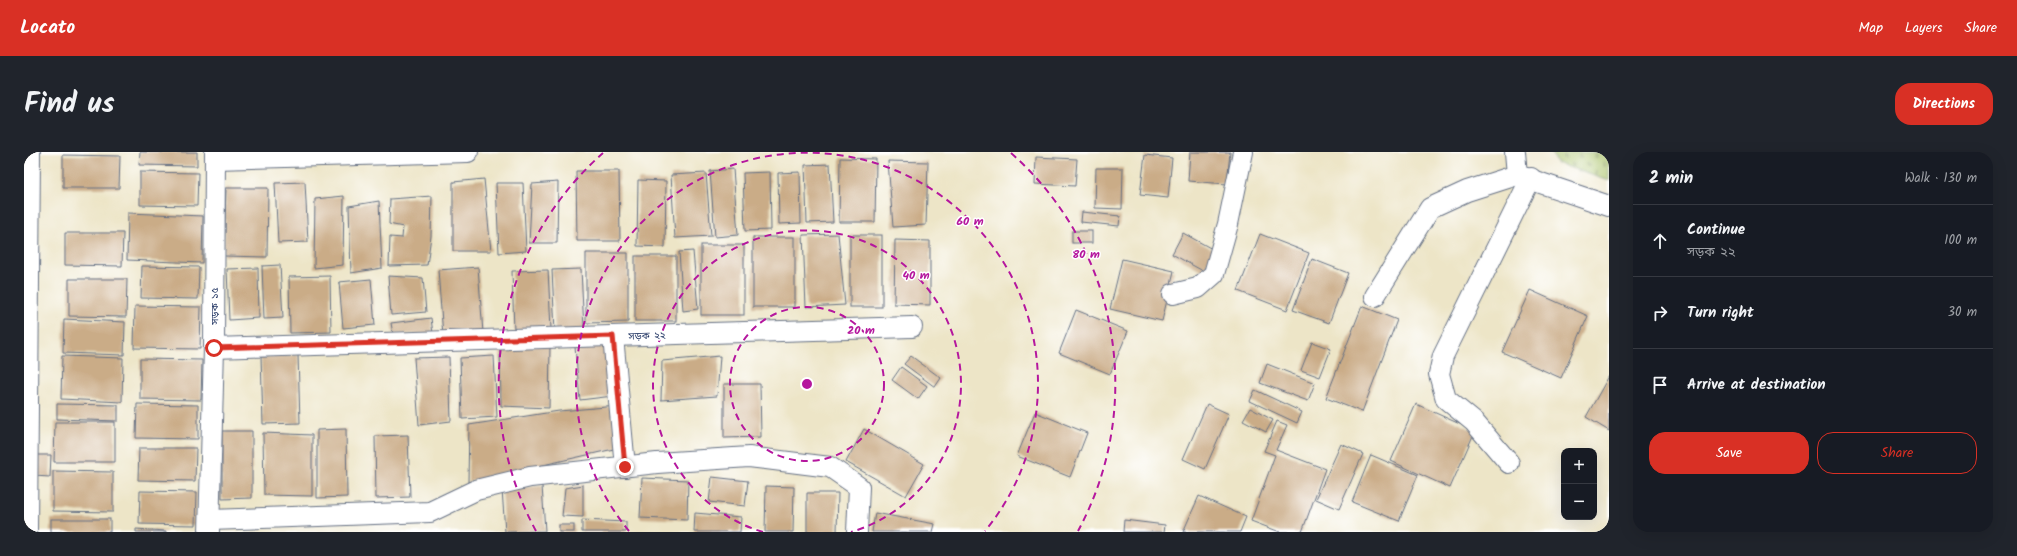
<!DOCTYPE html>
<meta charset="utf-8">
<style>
body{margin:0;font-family:Kalam,"Noto Sans Bengali",sans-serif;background:#20242c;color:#f1f3f6}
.controls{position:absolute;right:12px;bottom:12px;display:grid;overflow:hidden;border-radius:8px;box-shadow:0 4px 16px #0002}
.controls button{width:36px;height:36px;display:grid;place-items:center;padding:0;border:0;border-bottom:1px solid #363941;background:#171b24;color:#f1f3f6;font:20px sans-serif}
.stop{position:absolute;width:12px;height:12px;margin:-9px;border:3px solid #d93025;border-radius:50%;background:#fff}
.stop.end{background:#d93025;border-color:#fff;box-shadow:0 1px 4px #0008}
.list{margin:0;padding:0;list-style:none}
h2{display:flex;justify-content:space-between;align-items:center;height:52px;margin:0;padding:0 16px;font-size:17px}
h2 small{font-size:13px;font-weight:400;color:#9ea1a6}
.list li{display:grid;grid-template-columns:26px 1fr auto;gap:12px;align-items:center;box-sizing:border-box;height:72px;padding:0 16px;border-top:1px solid #363941}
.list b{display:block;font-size:15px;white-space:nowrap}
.list p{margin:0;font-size:13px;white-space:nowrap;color:#9ea1a6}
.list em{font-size:13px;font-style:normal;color:#9ea1a6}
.actions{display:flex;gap:8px;padding:12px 16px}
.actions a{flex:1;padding:9px 0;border:1px solid #d93025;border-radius:16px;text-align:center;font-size:14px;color:#d93025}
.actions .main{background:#d93025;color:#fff}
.icon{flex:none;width:22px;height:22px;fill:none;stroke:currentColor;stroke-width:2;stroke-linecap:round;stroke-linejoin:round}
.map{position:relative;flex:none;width:1585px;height:380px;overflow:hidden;border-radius:16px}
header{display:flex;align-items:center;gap:24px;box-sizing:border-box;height:56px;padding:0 20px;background:#d93025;color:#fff}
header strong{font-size:19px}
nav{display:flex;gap:22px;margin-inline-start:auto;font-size:14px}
.intro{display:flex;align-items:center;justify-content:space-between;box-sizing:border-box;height:96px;padding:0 24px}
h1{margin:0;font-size:28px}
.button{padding:10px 18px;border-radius:16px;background:#d93025;color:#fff;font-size:14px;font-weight:700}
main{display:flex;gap:24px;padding:0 24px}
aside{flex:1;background:#171b24;border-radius:16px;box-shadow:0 4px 16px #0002}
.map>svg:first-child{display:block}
.cemetery{fill:url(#cemetery-stones);stroke:#627862}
.building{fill:#caac87}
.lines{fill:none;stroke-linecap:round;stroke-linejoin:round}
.street-casing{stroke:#646f83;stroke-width:22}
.street{stroke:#fff;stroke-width:20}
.route{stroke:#d93025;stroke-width:5}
.ring{fill:none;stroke:#b5179e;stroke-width:2;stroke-dasharray:7 5}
.labels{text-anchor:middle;stroke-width:3;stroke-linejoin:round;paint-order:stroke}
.street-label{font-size:10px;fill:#1b2f5e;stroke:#fff}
.centre{fill:#b5179e;stroke:#fff;stroke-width:2}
.ring-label{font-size:12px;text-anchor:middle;font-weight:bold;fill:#b5179e;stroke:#fff;stroke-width:3;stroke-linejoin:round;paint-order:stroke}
</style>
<header>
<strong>Locato</strong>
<nav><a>Map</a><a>Layers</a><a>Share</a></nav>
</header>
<div class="intro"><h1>Find us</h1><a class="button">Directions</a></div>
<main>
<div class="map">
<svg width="1585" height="380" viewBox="0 0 1585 380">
<defs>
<pattern id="cemetery-stones" width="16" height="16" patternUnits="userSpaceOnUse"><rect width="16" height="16" fill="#a9c267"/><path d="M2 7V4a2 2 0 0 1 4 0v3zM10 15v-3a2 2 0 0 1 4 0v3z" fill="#899e58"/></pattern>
</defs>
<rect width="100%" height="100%" fill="#fff"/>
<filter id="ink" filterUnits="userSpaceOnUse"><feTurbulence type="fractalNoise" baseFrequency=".025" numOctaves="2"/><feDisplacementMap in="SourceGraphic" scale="8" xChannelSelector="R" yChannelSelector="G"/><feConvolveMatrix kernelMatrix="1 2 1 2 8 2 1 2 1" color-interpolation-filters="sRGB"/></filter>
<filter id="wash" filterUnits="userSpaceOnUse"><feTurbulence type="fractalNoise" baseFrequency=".012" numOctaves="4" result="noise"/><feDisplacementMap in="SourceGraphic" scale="16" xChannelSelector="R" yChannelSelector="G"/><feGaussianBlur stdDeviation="0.9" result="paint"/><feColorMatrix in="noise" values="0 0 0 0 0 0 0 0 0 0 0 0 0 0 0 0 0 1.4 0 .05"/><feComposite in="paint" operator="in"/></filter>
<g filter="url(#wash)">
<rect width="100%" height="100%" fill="#ede5c7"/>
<polygon class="cemetery" points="1527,0 1585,0 1585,29 1532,11"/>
<g id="blocks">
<g class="building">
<polygon points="116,0 173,0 173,14 115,13"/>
<polygon points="1166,0 1206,0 1203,32 1164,29"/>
<polygon points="39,3 96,4 95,36 39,36"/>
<polygon points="1121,3 1148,6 1144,46 1116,43"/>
<polygon points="1012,5 1053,7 1051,34 1011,32"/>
<polygon points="816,6 852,7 851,70 815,70"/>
<polygon points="864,9 904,10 902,73 869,75"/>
<polygon points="806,12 809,70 783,71 781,13"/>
<polygon points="1072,16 1099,16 1098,57 1071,56"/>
<polygon points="709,17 714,83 691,85 686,19"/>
<polygon points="552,19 595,19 596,89 553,89"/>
<polygon points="116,20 174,21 173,54 116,53"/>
<polygon points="746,20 747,78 721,79 719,21"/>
<polygon points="776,20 777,71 755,72 754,21"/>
<polygon points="682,21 687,84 651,86 647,23"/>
<polygon points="460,27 467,99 429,99 429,30"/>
<polygon points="614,28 642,29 641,95 613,94"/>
<polygon points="281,30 284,90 254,91 251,31"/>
<polygon points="534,30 533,91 505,91 508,32"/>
<polygon points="472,31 499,31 502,99 475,101"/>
<polygon points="202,36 244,36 243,105 200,104"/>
<polygon points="320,44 319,113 290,116 291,47"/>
<polygon points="408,44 407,84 403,113 365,114 366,85 378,86 379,75 365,72 366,47"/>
<polygon points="355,49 358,116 327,121 325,54"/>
<polygon points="1058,60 1096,64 1095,74 1057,70"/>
<polygon points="104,61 179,64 178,111 103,108"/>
<rect x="1048" y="79" width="20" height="12"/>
<polygon points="41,81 99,81 98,114 41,113"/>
<polygon points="1159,81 1190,98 1179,119 1148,102"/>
<polygon points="814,82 821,153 782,155 779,83"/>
<polygon points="1236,82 1285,101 1263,158 1214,139"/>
<rect x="826" y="83" width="32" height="72"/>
<rect x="729" y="85" width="42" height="70"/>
<polygon points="871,88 906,89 906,153 870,152"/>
<rect x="677" y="93" width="43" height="70"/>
<polygon points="669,99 674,157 659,159 655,100"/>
<polygon points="562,101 604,101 604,170 562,171"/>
<rect x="611" y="104" width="41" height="65"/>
<polygon points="1098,107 1150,119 1138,169 1086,157"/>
<polygon points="1288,107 1324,121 1305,171 1269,158"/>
<polygon points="256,113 259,166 240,167 238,114"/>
<polygon points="118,114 175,115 174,147 117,146"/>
<polygon points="454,115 459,181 419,184 414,118"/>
<polygon points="234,116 235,166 205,168 203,117"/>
<polygon points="557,117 560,178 531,180 528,118"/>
<polygon points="524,118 527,177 490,179 488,119"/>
<polygon points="306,124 307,180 266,181 265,125"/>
<polygon points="364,124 399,126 402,160 367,163"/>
<polygon points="45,127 103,127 102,165 45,164"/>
<polygon points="347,127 351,173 319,176 315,130"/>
<polygon points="1506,138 1564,164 1537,226 1478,200"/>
<polygon points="111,154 177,155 176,197 110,196"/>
<polygon points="1338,154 1373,168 1338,260 1302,246"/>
<polygon points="1052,158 1104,179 1086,222 1035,201"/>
<polygon points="407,166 409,182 369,182 367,171"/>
<polygon points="40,167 101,170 100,203 39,201"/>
<polygon points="1288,190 1307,197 1296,225 1277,218"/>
<polygon points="584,192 589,244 556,248 551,195"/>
<polygon points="476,193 526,194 525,256 477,254"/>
<polygon points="274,203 276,271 239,272 237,205"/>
<polygon points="38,204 99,206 98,250 37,247"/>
<polygon points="470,204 473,265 438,267 436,206"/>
<polygon points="696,204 693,244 637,248 638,209"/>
<polygon points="887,204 917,226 911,235 880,212"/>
<polygon points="425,205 427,269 395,273 390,206"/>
<polygon points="116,207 178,208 177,248 116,247"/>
<polygon points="1243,212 1291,231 1284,249 1236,231"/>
<polygon points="877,215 903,234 894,247 868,228"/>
<polygon points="1585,224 1585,279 1562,265"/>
<polygon points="700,232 736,232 737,285 700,286"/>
<polygon points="1231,238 1278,260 1273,271 1226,249"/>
<polygon points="33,252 94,253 94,269 33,267"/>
<polygon points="113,252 174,253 174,287 112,286"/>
<polygon points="1183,252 1205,262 1181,317 1159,307"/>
<polygon points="1392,252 1451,279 1426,336 1367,309"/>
<polygon points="594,254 594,296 444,330 445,273 535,259"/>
<polygon points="1226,256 1249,268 1242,280 1219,268"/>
<polygon points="1011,260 1063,281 1046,325 993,304"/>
<polygon points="1253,269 1263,273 1252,298 1301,317 1278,380 1256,380 1227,369 1251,303 1240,299"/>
<polygon points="31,270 91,270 91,310 30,310"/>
<polygon points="322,277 323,345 293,346 293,278"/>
<polygon points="840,277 900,312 882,344 822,310"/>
<polygon points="198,279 228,279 228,346 198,347"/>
<polygon points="239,281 288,283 288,344 240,343"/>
<polygon points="384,283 386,345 352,346 351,284"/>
<polygon points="1317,292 1339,302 1315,357 1292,347"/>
<polygon points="115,296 172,296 171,329 114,328"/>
<polygon points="10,303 27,303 26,325 10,324"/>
<polygon points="1347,303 1394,323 1375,369 1328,350"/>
<polygon points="29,319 89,320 89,360 29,359"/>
<polygon points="688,325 724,329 721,354 685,350"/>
<polygon points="618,326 664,328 663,368 616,366"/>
<polygon points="559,333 559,365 538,364 541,336"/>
<polygon points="518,334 521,379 481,380 478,337"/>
<polygon points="742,334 770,335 769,380 741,380"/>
<polygon points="116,339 173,340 172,373 115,372"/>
<polygon points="783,341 814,341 813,380 783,380"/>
<polygon points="1175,344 1222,365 1216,380 1159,380"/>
<polygon points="671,361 717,365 716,380 670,380"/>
<polygon points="851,361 911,372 909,380 848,380"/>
<rect x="27" y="367" width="59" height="13"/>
<polygon points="558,368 602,370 602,380 558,380"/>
<polygon points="1100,368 1141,373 1140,380 1099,380"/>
<rect x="535" y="373" width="15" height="7"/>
<polygon points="112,377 142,379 142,380 112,380"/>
</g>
</g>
</g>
<g filter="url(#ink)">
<use href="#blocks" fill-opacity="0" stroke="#646f83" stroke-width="1"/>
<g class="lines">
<defs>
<g id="street">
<polyline points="1491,0 1493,23 1585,54"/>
<polyline points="191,7 444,0"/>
<polyline points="1149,142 1174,136 1190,122 1204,72 1219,0"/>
<polyline points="1351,144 1406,56 1443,39 1493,23"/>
<polyline points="589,184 601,315"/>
<polyline points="190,196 888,175"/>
<polyline points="1485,311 1450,270 1422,247 1415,222 1419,204 1507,26"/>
<polyline points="186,368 406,360 452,338 506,325 633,311 725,305 806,315 835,335 833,380"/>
<polyline points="3,380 6,0"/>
<polyline points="185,380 190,196 191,0"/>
</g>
</defs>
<use href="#street" class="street-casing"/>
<use href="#street" class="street"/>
</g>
</g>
<g class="lines" filter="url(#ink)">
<polyline class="route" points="190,196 589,184 601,315"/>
</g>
<g class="ring">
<circle cx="783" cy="232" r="77"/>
<path d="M739 380A154 154 0 1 1 827 380"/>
<path d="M605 379A231 231 0 1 1 961 379"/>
<path d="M512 379A308 308 0 0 1 579 1M987 1A308 308 0 0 1 1054 379"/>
</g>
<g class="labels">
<g class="street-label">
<text transform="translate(190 154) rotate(-90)" y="4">সড়ক ১৫</text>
<text transform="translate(623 183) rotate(-2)" y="4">সড়ক ২২</text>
</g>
</g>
<circle cx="783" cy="232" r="6" class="centre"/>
<g class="ring-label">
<text x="946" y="73">60 m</text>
<text x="1062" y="106">80 m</text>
<text x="892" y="127">40 m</text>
<text x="837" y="182">20 m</text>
</g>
</svg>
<div class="controls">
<button>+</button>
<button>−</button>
</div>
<div class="stop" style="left:190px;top:196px"></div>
<div class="stop end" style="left:601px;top:315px"></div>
</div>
<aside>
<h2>2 min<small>Walk · 130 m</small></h2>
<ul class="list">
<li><svg class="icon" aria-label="ahead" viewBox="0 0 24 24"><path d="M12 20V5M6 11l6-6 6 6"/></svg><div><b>Continue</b><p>সড়ক ২২</p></div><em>100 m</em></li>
<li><svg class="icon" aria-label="right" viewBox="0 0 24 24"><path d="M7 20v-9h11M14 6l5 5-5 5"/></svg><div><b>Turn right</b></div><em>30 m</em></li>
<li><svg class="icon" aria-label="arrive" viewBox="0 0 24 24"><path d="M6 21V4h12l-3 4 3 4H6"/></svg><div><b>Arrive at destination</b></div></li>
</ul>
<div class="actions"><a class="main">Save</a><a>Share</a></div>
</aside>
</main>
